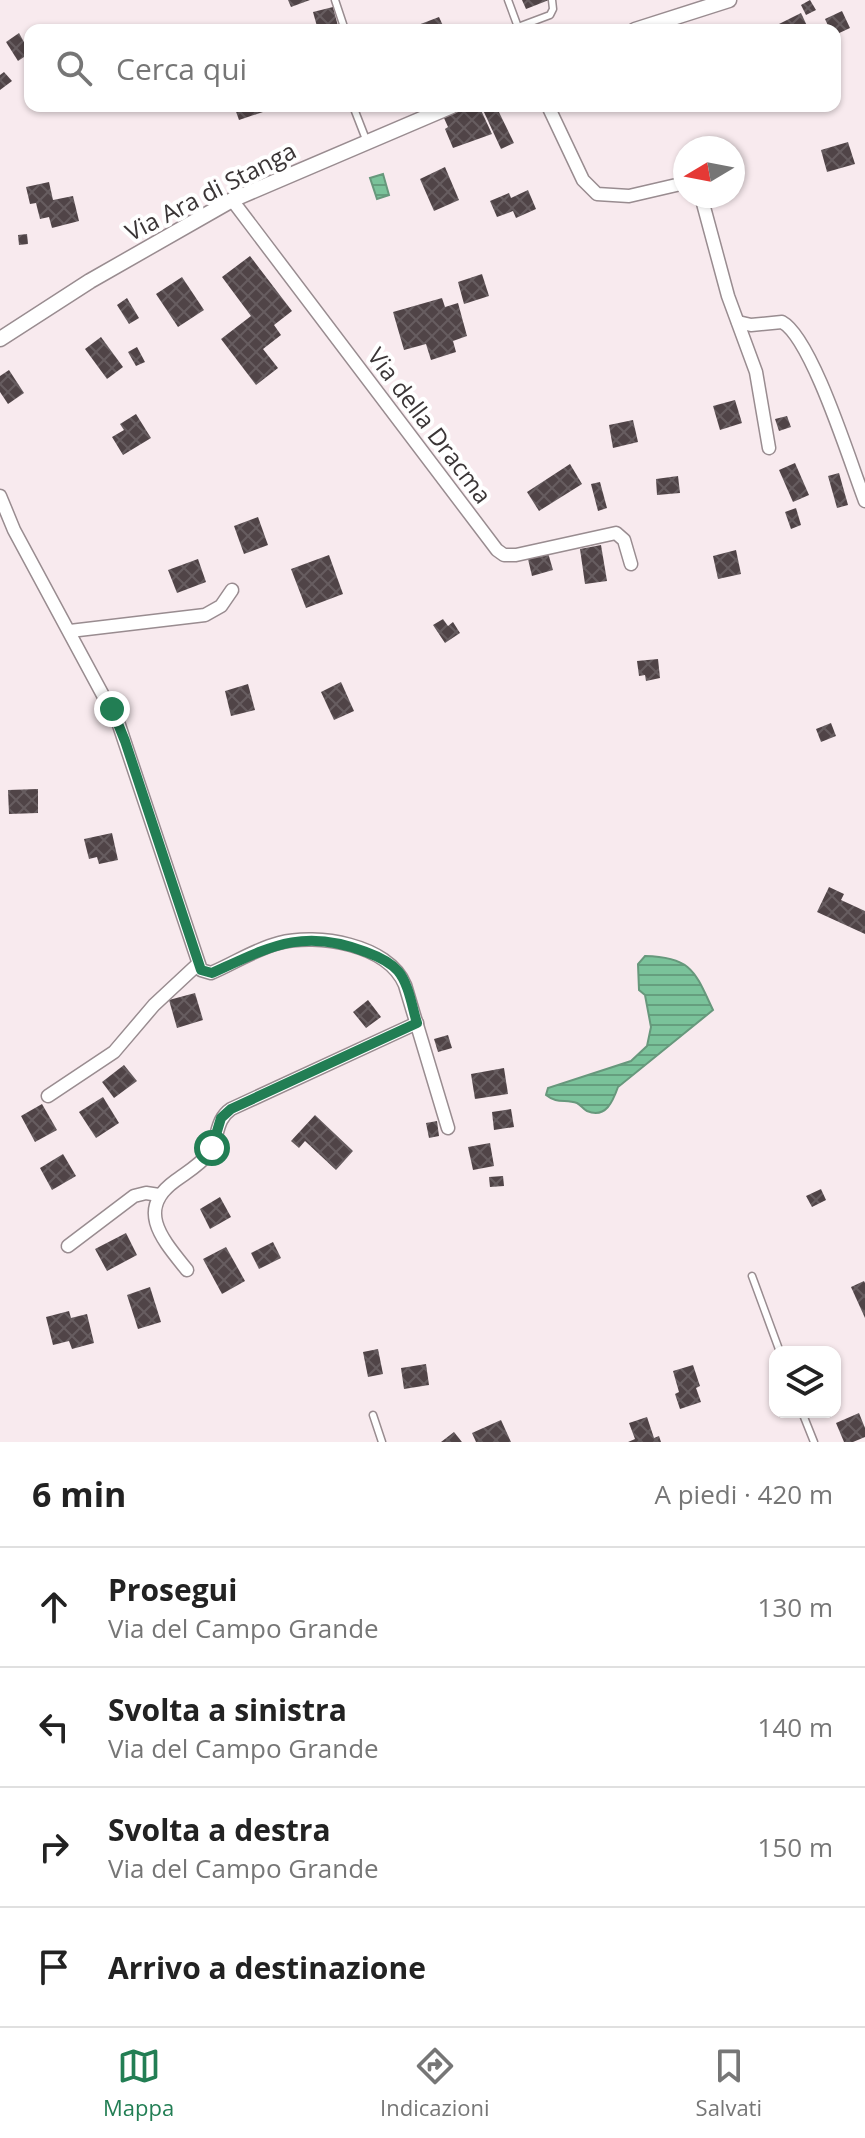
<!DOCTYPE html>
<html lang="it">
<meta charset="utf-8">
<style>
body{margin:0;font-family:"Open Sans",sans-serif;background:#f2f2f2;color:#222}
.controls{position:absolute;right:24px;bottom:24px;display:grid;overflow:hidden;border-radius:16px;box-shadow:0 2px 6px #0004}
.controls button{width:72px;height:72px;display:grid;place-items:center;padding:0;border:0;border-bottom:2px solid #e0e0e0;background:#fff;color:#222;font:40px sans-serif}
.compass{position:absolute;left:673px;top:136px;width:72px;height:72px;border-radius:50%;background:#fff;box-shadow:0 2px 6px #0004;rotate:260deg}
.stop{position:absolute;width:24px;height:24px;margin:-18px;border:6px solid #227e54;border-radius:50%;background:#fff}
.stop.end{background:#227e54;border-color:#fff;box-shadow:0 2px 8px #0008}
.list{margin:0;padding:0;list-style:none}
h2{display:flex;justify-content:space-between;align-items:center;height:104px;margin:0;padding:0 32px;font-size:34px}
h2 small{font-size:26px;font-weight:400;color:#767676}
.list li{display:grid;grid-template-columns:52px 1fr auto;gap:24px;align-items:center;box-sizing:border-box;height:120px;padding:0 32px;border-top:2px solid #e0e0e0}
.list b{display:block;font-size:30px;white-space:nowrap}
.list p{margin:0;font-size:26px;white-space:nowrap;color:#767676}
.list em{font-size:26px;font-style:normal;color:#767676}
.icon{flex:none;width:44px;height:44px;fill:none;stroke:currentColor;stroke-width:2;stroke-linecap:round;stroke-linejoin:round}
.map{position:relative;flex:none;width:865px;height:1442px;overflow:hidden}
.search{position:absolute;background:#fff;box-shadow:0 2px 6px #0004;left:24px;right:24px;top:24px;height:88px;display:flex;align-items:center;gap:20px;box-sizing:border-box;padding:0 28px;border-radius:16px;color:#767676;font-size:30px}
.sheet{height:584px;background:#fff}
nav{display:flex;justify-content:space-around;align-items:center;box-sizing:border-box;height:112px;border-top:2px solid #e0e0e0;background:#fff;font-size:22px;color:#767676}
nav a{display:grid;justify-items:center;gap:4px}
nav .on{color:#227e54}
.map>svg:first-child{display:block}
.water{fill:url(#water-rules);stroke:#67987c;stroke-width:2}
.building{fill:url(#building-cross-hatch)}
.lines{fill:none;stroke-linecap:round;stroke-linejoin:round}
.service-casing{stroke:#998c90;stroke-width:9}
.minor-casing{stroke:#998c90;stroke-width:15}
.tertiary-casing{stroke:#998c90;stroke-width:17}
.service{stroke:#fff;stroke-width:6}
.minor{stroke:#fff;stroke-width:12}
.tertiary{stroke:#fff;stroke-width:14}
.route{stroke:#227e54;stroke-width:10}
.labels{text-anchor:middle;stroke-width:8;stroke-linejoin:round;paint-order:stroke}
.street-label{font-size:24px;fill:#3a3536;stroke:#fff}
</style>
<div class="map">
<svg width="865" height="1442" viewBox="0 0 865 1442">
<defs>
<pattern id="water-rules" width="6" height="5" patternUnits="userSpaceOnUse" patternTransform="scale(2)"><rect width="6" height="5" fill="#7ac29a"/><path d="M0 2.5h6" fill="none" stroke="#659e7e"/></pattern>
<pattern id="building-cross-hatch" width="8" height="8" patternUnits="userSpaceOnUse" patternTransform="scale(2)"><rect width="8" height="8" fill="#504447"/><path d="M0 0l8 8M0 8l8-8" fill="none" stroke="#675d60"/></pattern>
</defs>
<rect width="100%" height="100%" fill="#f8eaee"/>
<g class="water">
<polygon points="383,174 389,195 377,199 370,178"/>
<path d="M645,956C692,957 695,972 713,1010L618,1087C613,1101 606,1119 587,1111C583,1109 581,1105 577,1103C565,1099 557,1104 546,1095L548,1088L631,1061L647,1046L651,1027L645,995L639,990L638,964Z"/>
</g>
<g class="building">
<polygon points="288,0 310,0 291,7"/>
<polygon points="522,0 549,0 526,9"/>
<polygon points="810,0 816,10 806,15 801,5"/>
<polygon points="333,7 339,30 318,30 313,12"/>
<polygon points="842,11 850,28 835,35 835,30 830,30 825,19"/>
<polygon points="801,13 809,30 767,30"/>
<polygon points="439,17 445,30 420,30 418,25"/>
<polygon points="19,33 30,53 18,61 6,42"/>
<polygon points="4,72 12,81 0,90 0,75"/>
<polygon points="234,106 264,106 266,111 239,120"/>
<polygon points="471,106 479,106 492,134 453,148 445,129 448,127 444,118"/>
<polygon points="491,106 496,106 514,143 501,149 483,110"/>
<polygon points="848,142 855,164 827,172 821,150"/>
<polygon points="445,167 459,200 434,211 420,179"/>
<polygon points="49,182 53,200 73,196 79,221 52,228 49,217 40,219 36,203 30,204 26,187"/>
<polygon points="528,190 536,209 516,218 513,211 497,217 490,201 509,193 511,198"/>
<polygon points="27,234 28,244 19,245 18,235"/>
<polygon points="250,256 292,311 274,325 281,335 263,349 278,368 256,385 221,339 251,316 222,277"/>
<polygon points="482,274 489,296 464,304 458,282"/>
<polygon points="182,277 204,310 178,327 156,294"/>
<polygon points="127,298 139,318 129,324 117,305"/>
<polygon points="442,298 445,307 458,303 467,336 453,341 456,352 431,360 426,344 404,350 393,312"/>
<polygon points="101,337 123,367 107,379 85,349"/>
<polygon points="137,347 145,362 136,366 128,352"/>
<polygon points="9,370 24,393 8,404 0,392 0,376"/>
<polygon points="735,400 742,423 720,430 713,406"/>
<polygon points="136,414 151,438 123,455 112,437 124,430 120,424"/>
<polygon points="787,416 791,427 779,431 775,419"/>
<polygon points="633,420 638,442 613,448 609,425"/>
<polygon points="795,463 809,495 793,502 779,470"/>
<polygon points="570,464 582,484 539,511 527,492"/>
<polygon points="839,473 848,505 837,508 828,476"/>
<polygon points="678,476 680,493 657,495 656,479"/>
<polygon points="600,482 607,508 598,511 591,484"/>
<polygon points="796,508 801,525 791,529 785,512"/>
<polygon points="258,517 268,545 244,554 234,526"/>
<polygon points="601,545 607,581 585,584 580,549"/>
<polygon points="736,550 741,574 718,579 713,556"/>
<polygon points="548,553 553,570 532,576 528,559"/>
<polygon points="329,555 343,594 306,608 291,569"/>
<polygon points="198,559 206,582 177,593 168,570"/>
<polygon points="443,619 448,626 453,622 460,633 445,643 433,625"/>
<polygon points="658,659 660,678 646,681 645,675 639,676 637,661"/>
<polygon points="341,682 354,711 334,720 321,692"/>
<polygon points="248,684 255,710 231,716 225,691"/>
<polygon points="831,723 836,736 821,742 816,729"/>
<polygon points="38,789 38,813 9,814 8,790"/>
<polygon points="112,833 118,860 99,864 97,857 89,859 84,839"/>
<polygon points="829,887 844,894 841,900 865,911 865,934 817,912"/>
<polygon points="195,993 203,1020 177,1028 169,1000"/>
<polygon points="368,1000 381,1017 366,1028 353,1012"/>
<polygon points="448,1035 452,1048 438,1052 434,1039"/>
<polygon points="124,1065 137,1081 114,1098 102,1082"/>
<polygon points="504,1068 508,1094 475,1099 471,1074"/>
<polygon points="103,1097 119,1123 96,1138 79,1112"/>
<polygon points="42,1104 57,1130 35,1142 21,1116"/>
<polygon points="511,1109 514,1127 494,1130 492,1112"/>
<polygon points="315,1115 353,1151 336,1170 305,1141 299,1148 291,1141"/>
<polygon points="437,1121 439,1136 429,1138 426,1123"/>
<polygon points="490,1143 494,1166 473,1170 468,1147"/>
<polygon points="63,1154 76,1176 52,1190 40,1168"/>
<polygon points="503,1176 504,1186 490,1187 489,1177"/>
<polygon points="821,1189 826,1200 812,1207 806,1196"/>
<polygon points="220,1197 231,1217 210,1229 200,1209"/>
<polygon points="126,1233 137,1255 107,1271 95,1249"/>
<polygon points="273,1242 281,1258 259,1269 251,1253"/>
<polygon points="226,1247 245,1281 222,1294 203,1259"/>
<polygon points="864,1281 865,1283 865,1318 851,1287"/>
<polygon points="150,1287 161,1322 138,1329 127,1295"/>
<polygon points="69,1311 71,1318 87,1314 94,1343 72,1349 69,1341 53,1345 46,1317"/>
<polygon points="378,1349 383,1374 368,1377 363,1352"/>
<polygon points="426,1364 429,1385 404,1389 401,1368"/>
<polygon points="693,1365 700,1386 696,1388 701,1402 680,1409 675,1394 679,1392 673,1371"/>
<polygon points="859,1413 865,1428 865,1437 853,1442 844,1442 836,1423"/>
<polygon points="647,1417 654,1438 659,1436 661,1442 628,1442 635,1439 629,1423"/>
<polygon points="501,1420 511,1442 476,1442 472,1433"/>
<polygon points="454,1432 462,1442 441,1442"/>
</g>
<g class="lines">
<defs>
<g id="service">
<polyline points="335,0 345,30"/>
<polyline points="508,0 518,27"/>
<polyline points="519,30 518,27 550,15 553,9 552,0"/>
<polyline points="353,106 367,142"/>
<polyline points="752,1276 780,1352"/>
<polyline points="802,1412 814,1442"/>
<polyline points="373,1415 382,1442"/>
</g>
<g id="minor">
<polyline points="548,106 583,180 597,194 629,196 685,183"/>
<polyline points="701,196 728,296 756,372 769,448"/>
<polyline points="232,200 497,550 504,555 516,555 616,533 624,540 631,564"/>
<path d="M738,322L751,325L782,322C812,338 851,465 865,501"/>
<path d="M0,496L14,530L119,725L201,970L211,973C233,964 255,949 279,943C317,933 388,944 405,985L448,1128"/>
<polyline points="70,631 205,615 221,606 232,590"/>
<polyline points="48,1096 114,1052 154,1005 198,964"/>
<polyline points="68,1246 134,1196 146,1193 159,1195"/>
<path d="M187,1270C163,1240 135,1210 175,1181C187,1172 200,1165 209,1153C219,1138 215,1120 231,1109L417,1023"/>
</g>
<g id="tertiary">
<polyline points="635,30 729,0"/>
<polyline points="0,339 90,281 232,200 452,106"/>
</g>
</defs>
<use href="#service" class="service-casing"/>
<use href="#minor" class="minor-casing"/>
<use href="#tertiary" class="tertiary-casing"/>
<use href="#service" class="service"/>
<use href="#minor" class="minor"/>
<use href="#tertiary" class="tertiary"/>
</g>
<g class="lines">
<path class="route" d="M112,709L125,741L201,970L212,973C269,947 303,927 366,952C377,956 390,962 398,971C409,984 412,1007 417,1023L231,1109L221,1118L212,1148"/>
</g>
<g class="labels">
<g class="street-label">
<text transform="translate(211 192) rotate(-27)" y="8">Via Ara di Stanga</text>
<text transform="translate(429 426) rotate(53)" y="8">Via della Dracma</text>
</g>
</g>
</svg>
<div class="controls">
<button><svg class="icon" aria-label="layers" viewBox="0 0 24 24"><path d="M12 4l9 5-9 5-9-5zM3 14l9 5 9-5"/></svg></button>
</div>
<svg class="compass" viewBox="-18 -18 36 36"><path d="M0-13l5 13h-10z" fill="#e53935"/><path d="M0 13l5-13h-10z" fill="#767676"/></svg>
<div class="stop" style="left:212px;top:1148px"></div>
<div class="stop end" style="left:112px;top:709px"></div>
<div class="search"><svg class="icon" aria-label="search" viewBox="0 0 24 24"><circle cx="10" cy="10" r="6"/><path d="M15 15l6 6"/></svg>Cerca qui</div>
</div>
<section class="sheet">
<h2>6 min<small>A piedi · 420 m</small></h2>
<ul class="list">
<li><svg class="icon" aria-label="ahead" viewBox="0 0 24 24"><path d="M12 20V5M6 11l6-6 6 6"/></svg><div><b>Prosegui</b><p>Via del Campo Grande</p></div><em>130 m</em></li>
<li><svg class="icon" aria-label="left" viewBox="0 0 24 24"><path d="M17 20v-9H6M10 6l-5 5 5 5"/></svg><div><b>Svolta a sinistra</b><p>Via del Campo Grande</p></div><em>140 m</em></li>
<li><svg class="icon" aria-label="right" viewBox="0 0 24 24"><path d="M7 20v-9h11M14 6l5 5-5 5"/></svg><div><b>Svolta a destra</b><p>Via del Campo Grande</p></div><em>150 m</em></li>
<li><svg class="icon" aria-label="arrive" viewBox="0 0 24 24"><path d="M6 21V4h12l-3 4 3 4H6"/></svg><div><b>Arrivo a destinazione</b></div></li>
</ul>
</section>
<nav>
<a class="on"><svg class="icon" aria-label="map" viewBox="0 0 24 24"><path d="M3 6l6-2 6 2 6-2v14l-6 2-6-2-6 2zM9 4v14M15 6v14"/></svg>Mappa</a>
<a><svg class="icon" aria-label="directions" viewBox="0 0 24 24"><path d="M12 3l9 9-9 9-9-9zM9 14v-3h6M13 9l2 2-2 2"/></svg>Indicazioni</a>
<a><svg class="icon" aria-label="saved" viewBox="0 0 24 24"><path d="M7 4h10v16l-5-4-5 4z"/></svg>Salvati</a>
</nav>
